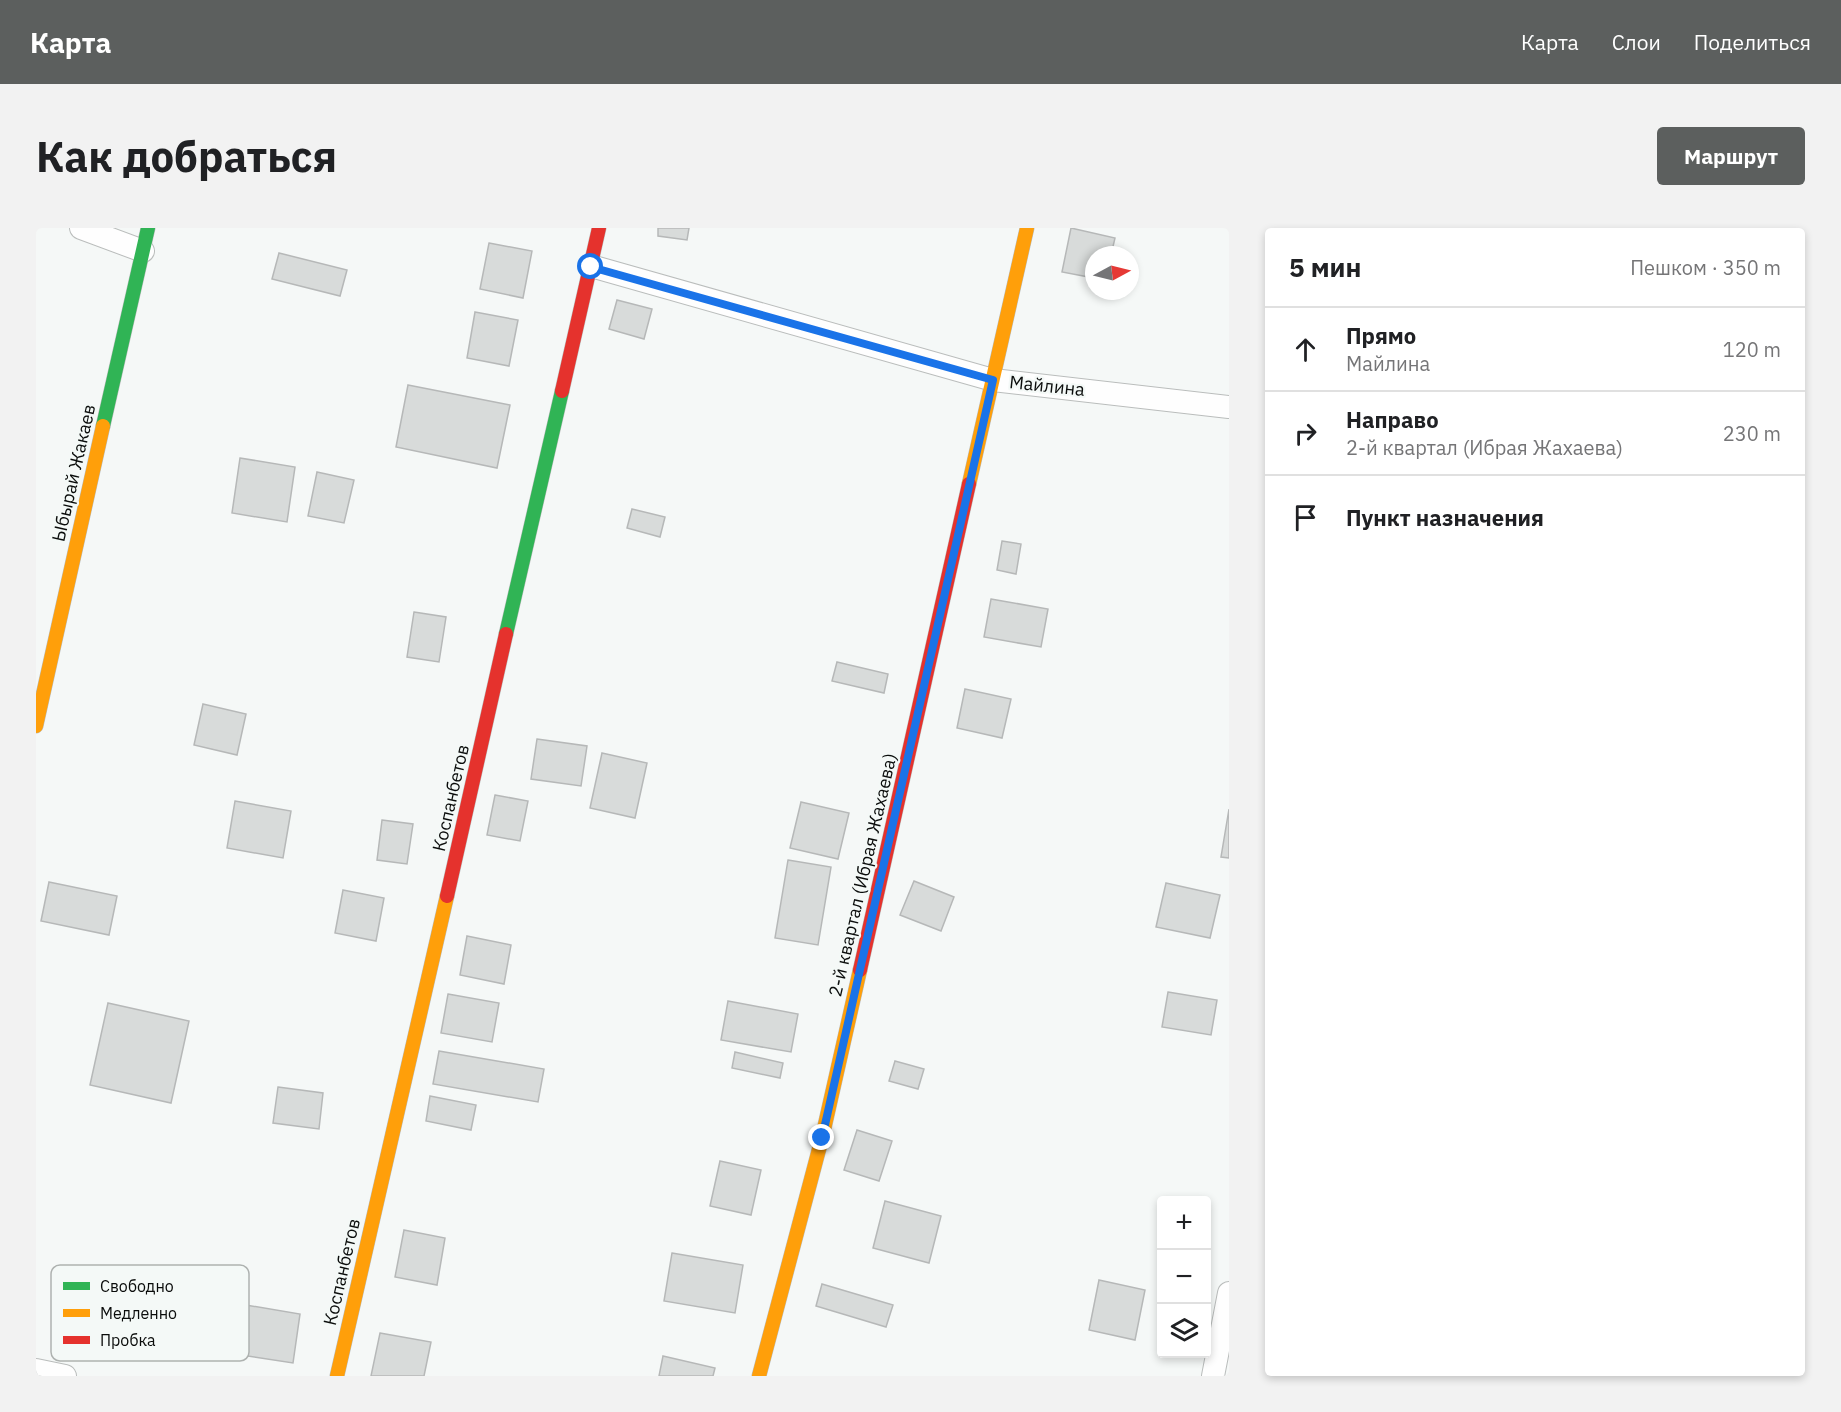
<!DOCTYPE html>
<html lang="ru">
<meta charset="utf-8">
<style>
body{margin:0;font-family:"IBM Plex Sans",sans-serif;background:#f2f2f2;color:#202124}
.controls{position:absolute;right:18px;bottom:18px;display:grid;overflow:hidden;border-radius:6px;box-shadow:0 3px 9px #0003}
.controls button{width:54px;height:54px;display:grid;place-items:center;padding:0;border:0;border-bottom:2px solid #e0e0e0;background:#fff;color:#202124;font:30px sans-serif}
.compass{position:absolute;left:1049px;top:18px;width:54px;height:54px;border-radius:50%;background:#fff;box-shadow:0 3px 9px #0003;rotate:83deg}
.stop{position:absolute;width:18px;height:18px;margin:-14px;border:4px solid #1a73e8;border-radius:50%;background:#fff}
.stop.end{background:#1a73e8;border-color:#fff;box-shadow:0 2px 6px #0008}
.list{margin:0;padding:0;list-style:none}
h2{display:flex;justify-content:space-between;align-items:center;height:78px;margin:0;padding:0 24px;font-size:26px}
h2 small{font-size:20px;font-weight:400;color:#757577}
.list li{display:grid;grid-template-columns:39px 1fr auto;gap:18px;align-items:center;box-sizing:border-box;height:84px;padding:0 24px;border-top:2px solid #e0e0e0}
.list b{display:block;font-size:22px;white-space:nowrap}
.list p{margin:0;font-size:20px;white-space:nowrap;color:#757577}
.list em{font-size:20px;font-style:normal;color:#757577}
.icon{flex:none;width:33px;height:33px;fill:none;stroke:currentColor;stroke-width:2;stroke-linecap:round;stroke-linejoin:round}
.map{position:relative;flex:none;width:1193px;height:1148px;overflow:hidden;border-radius:6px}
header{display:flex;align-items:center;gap:36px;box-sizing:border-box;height:84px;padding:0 30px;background:#5c5f5e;color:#fff}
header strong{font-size:28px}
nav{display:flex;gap:33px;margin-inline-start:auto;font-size:21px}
.intro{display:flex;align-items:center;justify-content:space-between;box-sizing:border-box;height:144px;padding:0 36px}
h1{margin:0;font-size:42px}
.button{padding:15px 27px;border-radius:6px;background:#5c5f5e;color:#fff;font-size:21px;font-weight:700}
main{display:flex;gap:36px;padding:0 36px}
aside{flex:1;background:#fff;border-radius:6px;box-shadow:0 3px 9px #0003}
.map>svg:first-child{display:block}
.building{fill:#d8dbda;stroke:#b6b8b8;stroke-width:1.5}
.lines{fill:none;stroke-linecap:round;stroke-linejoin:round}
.street-casing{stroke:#babdbc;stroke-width:24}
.fast-casing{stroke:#babdbc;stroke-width:15}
.slow-casing{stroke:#babdbc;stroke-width:15}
.jam-casing{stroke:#babdbc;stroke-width:15}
.street{stroke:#fefefe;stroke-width:22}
.fast{stroke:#30b455;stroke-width:14}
.slow{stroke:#ff9f0a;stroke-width:14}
.jam{stroke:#e5322d;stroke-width:14}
.route{stroke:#1a73e8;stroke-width:8}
.labels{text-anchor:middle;stroke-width:4.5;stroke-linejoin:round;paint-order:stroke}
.street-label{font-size:18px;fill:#0a0c0b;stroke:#f4f9f7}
.key{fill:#f4f9f7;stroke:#aeb2b0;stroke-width:1.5}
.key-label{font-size:16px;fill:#0a0c0b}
</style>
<header>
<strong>Карта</strong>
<nav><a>Карта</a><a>Слои</a><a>Поделиться</a></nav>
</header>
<div class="intro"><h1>Как добраться</h1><a class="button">Маршрут</a></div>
<main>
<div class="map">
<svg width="1193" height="1148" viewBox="0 0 1193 1148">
<rect width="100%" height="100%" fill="#f5f8f7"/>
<g class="building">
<polygon points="622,0 653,0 651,12 622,8"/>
<polygon points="1035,0 1079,10 1075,27 1058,27 1058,50 1026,44"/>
<polygon points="453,15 496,23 487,70 444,61"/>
<polygon points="243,25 311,42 304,68 236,51"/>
<polygon points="581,72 616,81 608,111 573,101"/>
<polygon points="439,84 482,92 473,138 431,130"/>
<polygon points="372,157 474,177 461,240 360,219"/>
<polygon points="204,230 259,239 251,294 196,285"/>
<polygon points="281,244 318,252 308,295 272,288"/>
<polygon points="596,281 629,289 624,309 591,300"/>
<polygon points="966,313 985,316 980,346 961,342"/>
<polygon points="955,371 1012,381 1005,419 948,409"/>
<polygon points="378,384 410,389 403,434 371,429"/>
<polygon points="801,434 852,446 848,465 796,453"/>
<polygon points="929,461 975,471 966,510 921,500"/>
<polygon points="167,476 210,486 201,527 158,517"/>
<polygon points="501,511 551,518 545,558 495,551"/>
<polygon points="566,525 611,535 599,590 554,580"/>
<polygon points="459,567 492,573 484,613 451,607"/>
<polygon points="199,573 255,583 247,630 191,620"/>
<polygon points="765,574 813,585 802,631 754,620"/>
<polygon points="1193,581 1193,630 1185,629"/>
<polygon points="346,592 377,596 371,636 341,632"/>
<polygon points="752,632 795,639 782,717 739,710"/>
<polygon points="878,653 918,669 905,703 864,687"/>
<polygon points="13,654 81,668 73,707 5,693"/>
<polygon points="1130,655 1184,667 1174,710 1120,699"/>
<polygon points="307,662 348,670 340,713 299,705"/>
<polygon points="431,708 475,717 468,756 424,747"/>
<polygon points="1132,764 1181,772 1175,807 1126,799"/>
<polygon points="412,766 463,775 456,814 405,805"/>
<polygon points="692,773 762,786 755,824 685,812"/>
<polygon points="72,775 153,793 135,875 54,857"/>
<polygon points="403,823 508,841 502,874 397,856"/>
<polygon points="699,824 747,835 744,850 696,840"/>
<polygon points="859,833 888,841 882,861 853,853"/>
<polygon points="242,859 287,865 283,901 237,895"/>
<polygon points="394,868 440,877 435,902 390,893"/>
<polygon points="821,902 856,913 843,953 808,942"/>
<polygon points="684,933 725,942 715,987 674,978"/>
<polygon points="849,973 905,988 893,1035 837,1020"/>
<polygon points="368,1002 409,1010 401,1057 359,1049"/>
<polygon points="636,1025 707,1037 699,1085 628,1073"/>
<polygon points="1063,1052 1109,1062 1099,1112 1053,1102"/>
<polygon points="786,1056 857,1077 850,1099 780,1078"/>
<polygon points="186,1073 264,1086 257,1135 179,1123"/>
<polygon points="344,1105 395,1114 388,1148 335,1148"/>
<polygon points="627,1128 679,1140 677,1148 623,1148"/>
</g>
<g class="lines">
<defs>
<g id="street">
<polyline points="45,0 107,23"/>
<polyline points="555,38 957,152 1193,179"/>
<polyline points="0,1142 29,1148"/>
<polyline points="1177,1148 1193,1065"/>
</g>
<g id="fast">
<polyline points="67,198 112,0"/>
<polyline points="470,406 526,163"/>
</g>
<g id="slow">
<polyline points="933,256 991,0"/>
<polyline points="0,498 67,198"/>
<polyline points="301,1148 411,668"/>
<polyline points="723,1148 786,910 824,742"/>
</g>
<g id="jam">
<polyline points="526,163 563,0"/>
<polyline points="411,668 470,406"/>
<polyline points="824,742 933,256"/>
</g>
</defs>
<use href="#street" class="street-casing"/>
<use href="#fast" class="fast-casing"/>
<use href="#slow" class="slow-casing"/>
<use href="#jam" class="jam-casing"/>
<use href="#street" class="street"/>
<use href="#fast" class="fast"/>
<use href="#slow" class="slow"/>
<use href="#jam" class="jam"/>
</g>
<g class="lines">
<polyline class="route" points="555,39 957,152 786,910"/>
</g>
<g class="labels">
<g class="street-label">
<text transform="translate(1011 158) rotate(6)" y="6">Майлина</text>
<text transform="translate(38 245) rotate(-77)" y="6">Ыбырай Жакаев</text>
<text transform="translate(415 570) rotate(-77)" y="6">Коспанбетов</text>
<text transform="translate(827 647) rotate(-77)" y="6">2-й квартал (Ибрая Жахаева)</text>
<text transform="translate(306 1044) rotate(-77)" y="6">Коспанбетов</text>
</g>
</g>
<rect x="15" y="1037" width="198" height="96" rx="9" class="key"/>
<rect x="27" y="1054" width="27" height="8" fill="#30b455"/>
<rect x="27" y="1081" width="27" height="8" fill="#ff9f0a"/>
<rect x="27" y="1108" width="27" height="8" fill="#e5322d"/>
<g class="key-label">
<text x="64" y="1064">Свободно</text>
<text x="64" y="1091">Медленно</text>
<text x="64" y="1118">Пробка</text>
</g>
</svg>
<div class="controls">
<button>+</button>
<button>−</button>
<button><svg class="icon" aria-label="layers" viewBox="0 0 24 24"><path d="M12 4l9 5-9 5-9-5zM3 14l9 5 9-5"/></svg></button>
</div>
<svg class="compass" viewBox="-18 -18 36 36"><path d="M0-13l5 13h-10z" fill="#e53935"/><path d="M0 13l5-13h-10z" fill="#757577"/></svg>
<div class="stop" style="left:555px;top:39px"></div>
<div class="stop end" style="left:786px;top:910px"></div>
</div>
<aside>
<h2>5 мин<small>Пешком · 350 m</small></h2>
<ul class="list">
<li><svg class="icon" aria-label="ahead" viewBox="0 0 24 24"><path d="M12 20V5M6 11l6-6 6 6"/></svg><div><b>Прямо</b><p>Майлина</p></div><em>120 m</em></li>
<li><svg class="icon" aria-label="right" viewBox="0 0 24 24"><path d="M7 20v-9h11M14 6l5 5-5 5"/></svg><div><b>Направо</b><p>2-й квартал (Ибрая Жахаева)</p></div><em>230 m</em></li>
<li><svg class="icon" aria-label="arrive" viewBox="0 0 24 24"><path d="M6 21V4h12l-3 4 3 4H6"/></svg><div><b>Пункт назначения</b></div></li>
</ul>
</aside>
</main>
